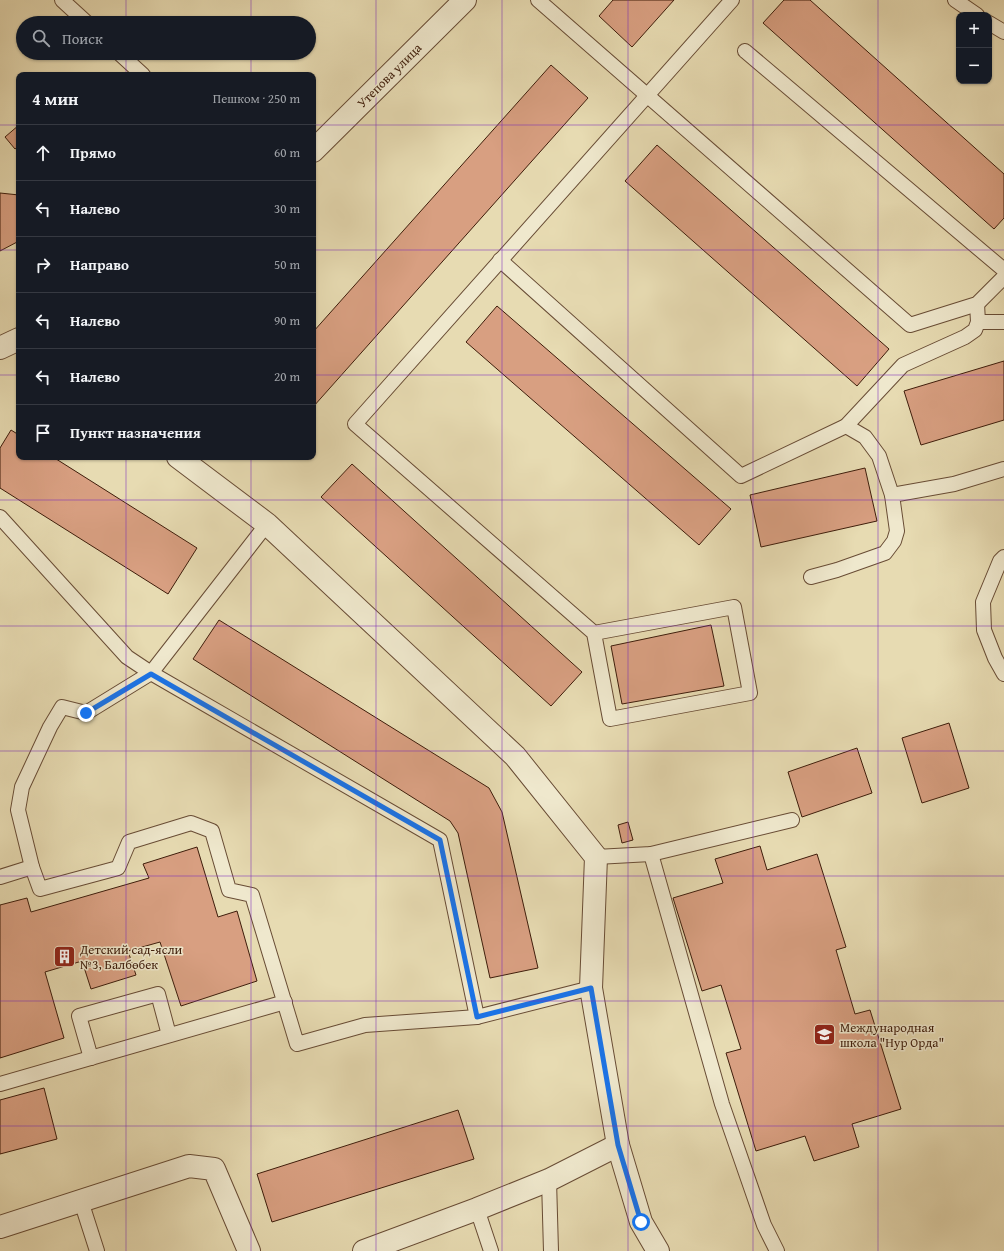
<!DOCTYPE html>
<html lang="ru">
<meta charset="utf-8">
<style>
body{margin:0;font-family:"Gentium Book Plus",serif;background:#242831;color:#f1f3f6}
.controls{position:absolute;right:12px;top:12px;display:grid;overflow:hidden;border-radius:8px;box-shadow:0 1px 3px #0004}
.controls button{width:36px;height:36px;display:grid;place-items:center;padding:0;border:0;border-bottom:1px solid #363941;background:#171b24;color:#f1f3f6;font:20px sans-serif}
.stop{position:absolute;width:12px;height:12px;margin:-9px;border:3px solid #1a73e8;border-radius:50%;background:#fff}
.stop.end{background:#1a73e8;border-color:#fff;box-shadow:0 1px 4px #0008}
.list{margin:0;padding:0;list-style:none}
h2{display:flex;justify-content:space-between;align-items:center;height:52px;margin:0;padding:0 16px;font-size:17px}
h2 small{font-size:13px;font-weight:400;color:#9ea1a6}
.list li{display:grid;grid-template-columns:26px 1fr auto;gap:12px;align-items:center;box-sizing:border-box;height:56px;padding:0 16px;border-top:1px solid #363941}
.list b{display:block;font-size:15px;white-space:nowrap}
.list em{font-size:13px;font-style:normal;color:#9ea1a6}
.icon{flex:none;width:22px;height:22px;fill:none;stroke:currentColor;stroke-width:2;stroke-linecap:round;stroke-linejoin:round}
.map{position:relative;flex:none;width:1004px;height:1251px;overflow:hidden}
.search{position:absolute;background:#171b24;box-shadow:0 1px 3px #0004;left:16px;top:16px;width:300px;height:44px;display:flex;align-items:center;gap:10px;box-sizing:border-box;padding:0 14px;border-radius:22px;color:#9ea1a6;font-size:15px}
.panel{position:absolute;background:#171b24;box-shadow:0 1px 3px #0004;left:16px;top:72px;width:300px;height:388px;border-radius:8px}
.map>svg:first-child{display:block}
.building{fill:#d89f81;stroke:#3e1d0b}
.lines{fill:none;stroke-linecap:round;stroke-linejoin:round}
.service-casing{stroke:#684c35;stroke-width:16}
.minor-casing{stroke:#684c35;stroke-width:24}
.service{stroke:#efe8cd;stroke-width:14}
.minor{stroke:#efe8cd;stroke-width:22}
.route{stroke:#1a73e8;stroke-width:5}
.grid{fill:none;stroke:#7b2cbf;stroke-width:1;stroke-opacity:0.55}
.labels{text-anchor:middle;stroke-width:3;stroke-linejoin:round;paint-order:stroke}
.street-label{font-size:13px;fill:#3e1d0b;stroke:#efe8cd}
.poi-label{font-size:13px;fill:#3e1d0b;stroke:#efe8cd;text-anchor:start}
</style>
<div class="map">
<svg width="1004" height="1251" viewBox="0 0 1004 1251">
<rect width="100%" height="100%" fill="#e7dbb2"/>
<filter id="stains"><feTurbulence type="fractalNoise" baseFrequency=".005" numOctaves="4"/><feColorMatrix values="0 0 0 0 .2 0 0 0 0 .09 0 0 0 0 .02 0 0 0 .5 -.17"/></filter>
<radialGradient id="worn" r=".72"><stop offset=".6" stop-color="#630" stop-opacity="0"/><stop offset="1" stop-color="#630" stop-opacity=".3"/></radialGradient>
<g class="building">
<polygon points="613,0 674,0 632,47 599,16"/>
<polygon points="784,0 810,0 1004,174 1004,218 994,229 763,23"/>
<polygon points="551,65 588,98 313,407 313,332"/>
<polygon points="19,125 19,146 15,149 5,137"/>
<polygon points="657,145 889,349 857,386 625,181"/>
<polygon points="0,193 19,195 19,241 0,251"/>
<polygon points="497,306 731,509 699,545 466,342"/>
<polygon points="1004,361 1004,420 921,445 904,391"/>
<polygon points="11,430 19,435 19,457 53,457 197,548 168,594 0,488 0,448"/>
<polygon points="352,464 582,672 551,706 321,497"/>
<polygon points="865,468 877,521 761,547 750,495"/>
<polygon points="219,620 489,788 502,812 538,968 490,978 458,833 450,821 193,659"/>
<polygon points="711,625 724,686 622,704 611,646"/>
<polygon points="949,723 969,788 922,803 902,738"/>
<polygon points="857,748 872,793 802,817 788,772"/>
<polygon points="628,822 633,840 622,843 618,825"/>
<polygon points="760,846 767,870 817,854 846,947 836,950 855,1014 870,1010 901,1109 852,1124 859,1147 814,1161 805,1136 756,1151 726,1053 741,1049 721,985 702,991 673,898 723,883 715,859"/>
<polygon points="197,847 218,917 237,911 257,981 181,1006 160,942 128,951 136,975 91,989 82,961 45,972 64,1038 0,1058 0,905 27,898 31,912 149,878 143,864"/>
<polygon points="44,1088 57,1139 0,1154 0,1100"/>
<polygon points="458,1110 474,1159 272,1222 257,1174"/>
</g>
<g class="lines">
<defs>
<g id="service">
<polyline points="62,0 87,23"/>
<polyline points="538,0 910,325 977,304 1004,277"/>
<polyline points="955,0 977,15"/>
<polyline points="989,23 1004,32"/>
<polyline points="745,51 1004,270"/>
<polyline points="119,53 143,75"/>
<polyline points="500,260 741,476 846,426 903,365 965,337 975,330 978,322 977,304"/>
<polyline points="978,322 1004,322"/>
<polyline points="846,426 865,437 879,456 892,495"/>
<polyline points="0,517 127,657 151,673 440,840 477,1017"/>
<polyline points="1004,557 1000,561 983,602 984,630 995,658 1004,674"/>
<polyline points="811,577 837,570 885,553 894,541 897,531 892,495 954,484 1004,469"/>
<polyline points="594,633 734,607 750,693 610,719 594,633 355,424 732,0"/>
<polyline points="651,854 722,1104 764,1225 777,1251"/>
<polyline points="596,857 651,854 792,820"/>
<polyline points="32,867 18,810 22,787 50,727 62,707 86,713 151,673 267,524"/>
<polyline points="0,877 32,867 40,889 118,868 129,842 191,823 212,831 229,890 252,895 297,1044 365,1025 477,1017 591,988"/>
<polyline points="91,1058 79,1016 158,994 169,1035"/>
<polyline points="0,1084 285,1002"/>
<polyline points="549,1180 551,1251"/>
<polyline points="81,1201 97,1251"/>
<polyline points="477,1209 491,1251"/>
</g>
<g id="minor">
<polyline points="313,151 465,0"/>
<polyline points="0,348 19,339"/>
<polyline points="178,457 267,524 515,756 596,857 591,988 618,1145 641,1222 658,1251"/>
<polyline points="0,1227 189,1166 214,1169 249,1251"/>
<polyline points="364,1251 477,1209 549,1180 618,1145"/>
</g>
</defs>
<use href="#service" class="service-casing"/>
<use href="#minor" class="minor-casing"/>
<use href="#service" class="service"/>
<use href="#minor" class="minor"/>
</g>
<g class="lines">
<polyline class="route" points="86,713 151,674 440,840 477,1017 591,988 618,1145 641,1222"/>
</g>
<path class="grid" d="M126,0V23M251,0V23M376,0V1251M502,0V1251M628,0V1251M753,0V1251M878,0V1251M126,53V75M251,53V75M0,125H19M313,125H1004M0,250H19M313,250H1004M0,375H19M313,375H1004M126,457V1251M251,457V1251M0,500H1004M0,626H1004M0,751H1004M0,876H1004M0,1001H1004M0,1126H1004"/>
<defs>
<symbol id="building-square" viewBox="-11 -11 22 22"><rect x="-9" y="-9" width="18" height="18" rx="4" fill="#8f2418" stroke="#efe8cd"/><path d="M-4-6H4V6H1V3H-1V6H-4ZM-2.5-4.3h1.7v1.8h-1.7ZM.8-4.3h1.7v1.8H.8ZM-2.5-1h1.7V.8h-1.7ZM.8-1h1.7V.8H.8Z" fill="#fff"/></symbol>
<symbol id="school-square" viewBox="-11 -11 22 22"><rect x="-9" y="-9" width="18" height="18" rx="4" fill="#8f2418" stroke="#efe8cd"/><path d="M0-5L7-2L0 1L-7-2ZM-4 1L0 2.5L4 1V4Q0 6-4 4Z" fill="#fff"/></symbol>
</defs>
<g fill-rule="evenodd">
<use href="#building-square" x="52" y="944" width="25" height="25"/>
<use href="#school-square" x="812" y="1022" width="25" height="25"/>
</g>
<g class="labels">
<g class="street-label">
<text transform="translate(389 75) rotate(-45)" y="5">Утепова улица</text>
</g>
<g class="poi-label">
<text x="80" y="954">Детский сад-ясли<tspan x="80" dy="15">№3, Балбөбек</tspan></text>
<text x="840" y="1032">Международная<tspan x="840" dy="15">школа "Нур Орда"</tspan></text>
</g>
</g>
<rect width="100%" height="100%" filter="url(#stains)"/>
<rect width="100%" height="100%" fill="url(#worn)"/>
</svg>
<div class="controls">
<button>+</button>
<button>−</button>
</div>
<div class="stop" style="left:641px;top:1222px"></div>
<div class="stop end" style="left:86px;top:713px"></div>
<div class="search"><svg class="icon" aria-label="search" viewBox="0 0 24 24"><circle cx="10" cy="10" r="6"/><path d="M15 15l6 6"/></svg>Поиск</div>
<section class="panel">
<h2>4 мин<small>Пешком · 250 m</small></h2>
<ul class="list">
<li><svg class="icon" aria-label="ahead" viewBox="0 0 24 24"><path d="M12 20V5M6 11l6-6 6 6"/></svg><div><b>Прямо</b></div><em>60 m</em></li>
<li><svg class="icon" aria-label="left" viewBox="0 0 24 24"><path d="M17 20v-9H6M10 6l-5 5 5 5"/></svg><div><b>Налево</b></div><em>30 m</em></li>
<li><svg class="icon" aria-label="right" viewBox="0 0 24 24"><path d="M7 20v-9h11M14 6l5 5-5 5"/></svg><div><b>Направо</b></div><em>50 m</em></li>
<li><svg class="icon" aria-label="left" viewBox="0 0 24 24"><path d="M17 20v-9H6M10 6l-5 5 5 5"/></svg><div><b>Налево</b></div><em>90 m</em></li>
<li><svg class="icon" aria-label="left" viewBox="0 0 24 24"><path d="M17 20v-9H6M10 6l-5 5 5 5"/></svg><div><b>Налево</b></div><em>20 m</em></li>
<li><svg class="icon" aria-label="arrive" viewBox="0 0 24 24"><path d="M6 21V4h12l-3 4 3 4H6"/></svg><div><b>Пункт назначения</b></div></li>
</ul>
</section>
</div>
